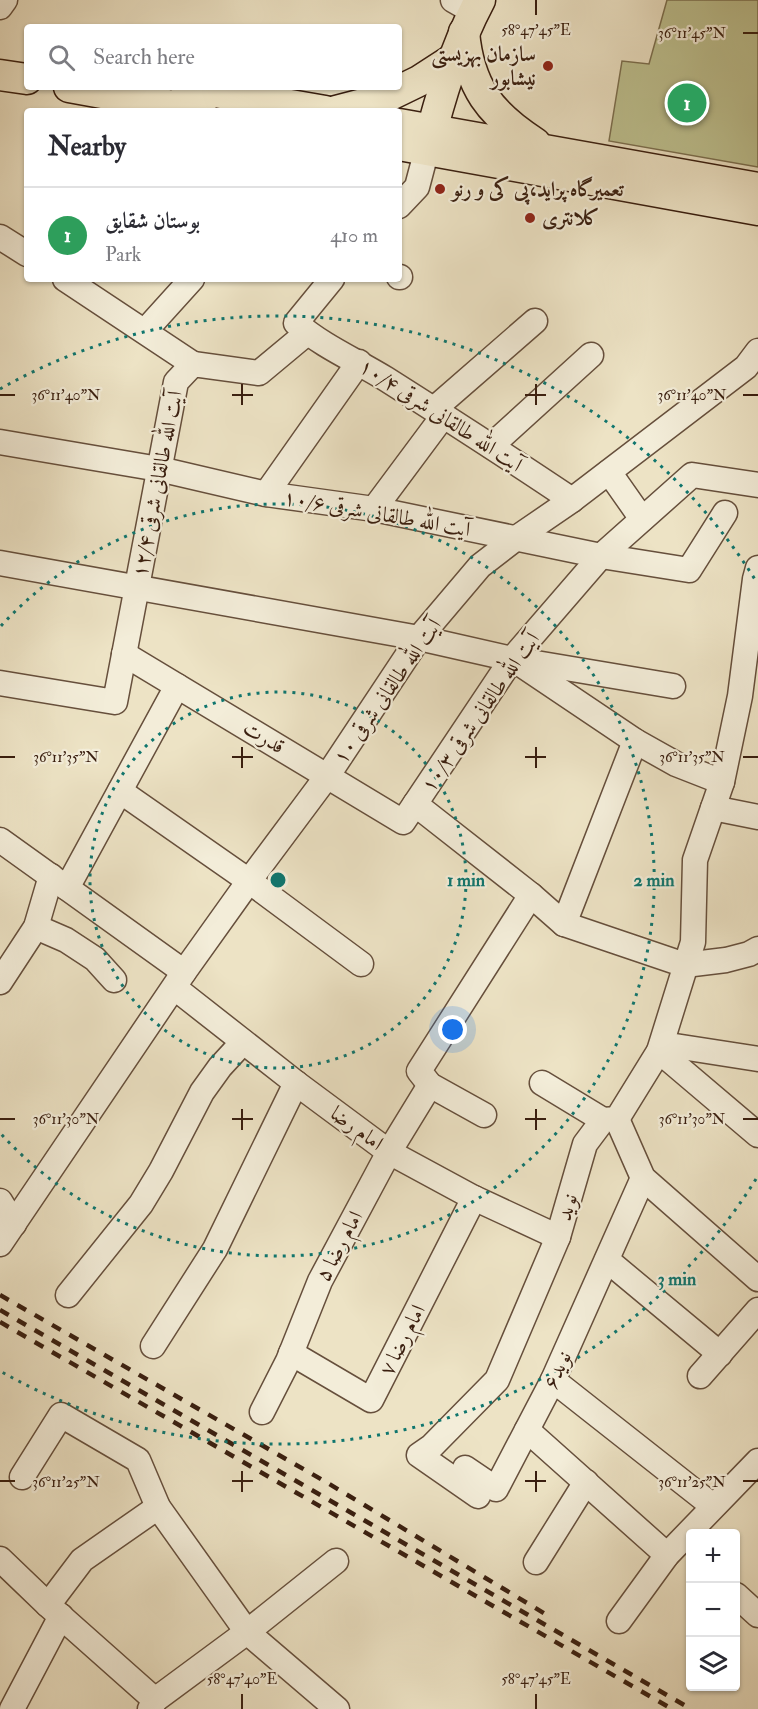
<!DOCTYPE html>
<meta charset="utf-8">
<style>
body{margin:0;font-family:"IM FELL Double Pica",Amiri,serif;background:#f7f7f7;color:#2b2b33}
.controls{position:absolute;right:18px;bottom:18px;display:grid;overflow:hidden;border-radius:6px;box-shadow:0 2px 4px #0004}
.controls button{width:54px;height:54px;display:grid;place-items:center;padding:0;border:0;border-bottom:2px solid #e1e1e2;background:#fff;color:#2b2b33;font:30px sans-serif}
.you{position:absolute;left:453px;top:1030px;width:21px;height:21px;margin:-15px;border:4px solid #fff;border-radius:50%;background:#1a73e8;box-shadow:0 0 0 9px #1a73e833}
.badge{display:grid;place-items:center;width:39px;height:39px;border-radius:50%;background:#0f766e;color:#fff;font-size:20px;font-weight:700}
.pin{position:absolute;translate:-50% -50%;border:3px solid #fff;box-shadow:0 2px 6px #0006}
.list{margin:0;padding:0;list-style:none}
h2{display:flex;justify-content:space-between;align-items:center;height:78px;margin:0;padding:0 24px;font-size:26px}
h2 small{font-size:20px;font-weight:400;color:#7c7c81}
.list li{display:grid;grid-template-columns:39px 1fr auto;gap:18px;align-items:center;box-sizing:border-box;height:96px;padding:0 24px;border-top:2px solid #e1e1e2}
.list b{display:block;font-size:22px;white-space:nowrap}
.list p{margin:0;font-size:20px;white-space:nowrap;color:#7c7c81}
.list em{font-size:20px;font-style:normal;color:#7c7c81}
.icon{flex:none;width:33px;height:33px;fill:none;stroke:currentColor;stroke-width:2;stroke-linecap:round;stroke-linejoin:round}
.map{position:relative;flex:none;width:758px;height:1709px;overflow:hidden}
.search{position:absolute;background:#fff;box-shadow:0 2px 4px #0004;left:24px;top:24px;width:378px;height:66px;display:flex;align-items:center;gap:15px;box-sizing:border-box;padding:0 21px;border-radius:6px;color:#7c7c81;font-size:22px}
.panel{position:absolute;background:#fff;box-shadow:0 2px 4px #0004;left:24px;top:108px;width:378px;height:174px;border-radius:6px}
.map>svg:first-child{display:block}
.green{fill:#bec291;stroke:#7c7050;stroke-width:1.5}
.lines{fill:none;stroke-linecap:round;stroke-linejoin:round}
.minor-casing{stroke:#664f3c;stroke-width:27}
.major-casing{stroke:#391e0f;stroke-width:33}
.minor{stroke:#f3edd9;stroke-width:24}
.major{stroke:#ede3c5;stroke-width:30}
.rail{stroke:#391e0f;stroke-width:4.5;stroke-dasharray:10 10;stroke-linecap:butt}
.ticks{fill:none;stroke:#391e0f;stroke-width:2}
.ring{fill:none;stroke:#0f766e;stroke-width:3;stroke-dasharray:3 6}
.poi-dot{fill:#8f2418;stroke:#f3edd9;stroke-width:2}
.labels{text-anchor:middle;stroke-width:4.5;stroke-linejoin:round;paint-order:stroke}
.poi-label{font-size:21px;font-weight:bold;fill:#391e0f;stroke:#f3edd9;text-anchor:start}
.street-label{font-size:21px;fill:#391e0f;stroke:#f3edd9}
.ticks-label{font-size:15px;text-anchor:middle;fill:#391e0f;stroke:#f3edd9;stroke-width:4.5;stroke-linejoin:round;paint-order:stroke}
.centre{fill:#0f766e;stroke:#f3edd9;stroke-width:3}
.ring-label{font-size:18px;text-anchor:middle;font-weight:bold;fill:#0f766e;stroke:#f3edd9;stroke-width:4.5;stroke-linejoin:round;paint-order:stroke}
</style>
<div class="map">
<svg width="758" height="1709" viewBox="0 0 758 1709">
<rect width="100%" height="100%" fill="#ede3c5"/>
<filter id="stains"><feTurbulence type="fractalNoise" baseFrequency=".00333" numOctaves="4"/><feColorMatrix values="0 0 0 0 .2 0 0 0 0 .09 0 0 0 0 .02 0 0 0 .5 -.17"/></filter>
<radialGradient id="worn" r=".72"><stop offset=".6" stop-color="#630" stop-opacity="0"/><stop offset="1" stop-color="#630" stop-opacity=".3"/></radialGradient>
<polygon class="green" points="667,0 758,0 758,167 609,141 622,61 649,64"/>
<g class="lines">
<defs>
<g id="minor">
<polyline points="453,0 474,12"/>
<polyline points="0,7 5,0"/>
<polyline points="399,206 417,187 427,149"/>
<polyline points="0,237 27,254"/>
<polyline points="399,277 400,277"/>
<polyline points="65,279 193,364"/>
<path d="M332,279L296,323C322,346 357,361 386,379C449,419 511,459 572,500"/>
<polyline points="145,331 192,279"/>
<polyline points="434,409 535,321"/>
<polyline points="0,442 159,469 266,494 374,509 601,556 689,570 725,513"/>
<polyline points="491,446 591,355"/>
<polyline points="609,472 642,519"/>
<polyline points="266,494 359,362"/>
<polyline points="374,509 444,415"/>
<polyline points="0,563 419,638 512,659 673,686"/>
<polyline points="124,654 403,822 512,659 601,556 692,475 758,485"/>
<polyline points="519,663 635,741 676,764 722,782"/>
<polyline points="0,683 115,702 176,382 193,364 259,373 307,333"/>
<polyline points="120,791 249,881 361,964"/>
<polyline points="415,804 531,895 564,924 685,965 726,960 749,954 758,949"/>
<polyline points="713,808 758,817"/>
<polyline points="0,840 184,972"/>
<polyline points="67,888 177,686"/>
<polyline points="564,924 635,741"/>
<polyline points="36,927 66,940 95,959 114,980"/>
<polyline points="0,982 36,927 51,876"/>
<polyline points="175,988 296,1083 389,1152 474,1198 558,1237"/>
<polyline points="662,1044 758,1059"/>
<polyline points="659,1051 758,1135"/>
<polyline points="542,1083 603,1120"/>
<polyline points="484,1115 430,1085 419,1071 531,895"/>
<polyline points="617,1119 643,1178 758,1279"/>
<polyline points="0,1201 14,1224"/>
<polyline points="0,1244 184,972 249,881 328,775 419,638 480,566 515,539 572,500 746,367 758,351"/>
<polyline points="607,1260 720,1354"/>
<polyline points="68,1295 141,1204 161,1171 202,1092 220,1067 243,1042"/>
<polyline points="153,1346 215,1249 296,1083"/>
<polyline points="291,1353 371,1400 474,1198"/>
<polyline points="700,1376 758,1310"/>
<polyline points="553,1380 713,1506"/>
<polyline points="262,1412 288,1361 320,1281 389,1152 430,1085"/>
<polyline points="527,1430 667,1555"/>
<polyline points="465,1468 496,1489 553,1380 643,1178"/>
<polyline points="22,1477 61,1415 138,1460 158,1507 247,1632 337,1709"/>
<polyline points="478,1496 419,1455 432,1446 497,1380 558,1237 585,1144 603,1120 617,1119 659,1051 693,942 695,860 722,782 740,696 755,579 758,568"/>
<polyline points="0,1559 48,1605 155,1700 150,1709"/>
<polyline points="536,1562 586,1482"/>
<polyline points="736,1595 758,1615"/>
<polyline points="48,1605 82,1560 158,1507"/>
<polyline points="619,1621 667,1555 758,1461"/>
<polyline points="155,1700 247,1632 336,1561"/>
<polyline points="12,1709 61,1616"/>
</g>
<g id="major">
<path d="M464,32C469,87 490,114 535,143"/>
<polyline points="0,75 27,79"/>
<polyline points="69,87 201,111"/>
<polyline points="186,87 325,111"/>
<polyline points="336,111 382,99 419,81 453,59"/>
<polyline points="399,124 758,188"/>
<polyline points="399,145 758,210"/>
<path d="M427,149C440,98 455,47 480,0"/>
</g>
</defs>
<use href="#minor" class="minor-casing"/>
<use href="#major" class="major-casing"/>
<use href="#minor" class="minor"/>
<use href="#major" class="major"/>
<g class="rail">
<polyline points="0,1295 326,1482 552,1618"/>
<polyline points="0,1310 691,1709"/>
<polyline points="0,1322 672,1709"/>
</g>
</g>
<path class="ticks" d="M536,0V15M743,33H758M242,384V405M536,384V405M0,395H15M232,395H253M525,395H546M743,395H758M242,747V768M536,747V768M0,757H15M232,757H253M525,757H546M743,757H758M242,1109V1130M536,1109V1130M0,1119H15M232,1119H253M525,1119H546M743,1119H758M242,1471V1492M536,1471V1492M0,1481H15M232,1481H253M525,1481H546M743,1481H758M242,1694V1709M536,1694V1709"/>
<g class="ring">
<circle cx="278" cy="880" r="188"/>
<path d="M1 626A376 376 0 1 1 1 1134"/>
<path d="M756 1179A564 564 0 0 1 0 1371M0 389A564 564 0 0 1 756 581"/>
</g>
<g class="poi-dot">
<circle cx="548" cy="66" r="6"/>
<circle cx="440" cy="189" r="6"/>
<circle cx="530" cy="218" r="6"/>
</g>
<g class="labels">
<g class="poi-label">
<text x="536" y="61" text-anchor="end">سازمان بهزیستی<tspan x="536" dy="24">نیشابور</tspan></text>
<text x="452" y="196">تعمیرگاه پراید،پی کی و رنو</text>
<text x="542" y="225">کلانتری</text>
</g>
<g class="street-label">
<text transform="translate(441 415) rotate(33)" y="7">آیت الله طالقانی شرقی ۱۰/۴</text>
<text transform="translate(157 484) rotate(-79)" y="7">آیت الله طالقانی شرقی ۱۲/۴</text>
<text transform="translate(377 513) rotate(10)" y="7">آیت الله طالقانی شرقی ۱۰/۶</text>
<text transform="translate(387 691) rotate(-55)" y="7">آیت الله طالقانی شرقی ۱۰</text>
<text transform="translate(480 712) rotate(-55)" y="7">آیت الله طالقانی شرقی ۱۰/۳</text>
<text transform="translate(264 737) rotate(31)" y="7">قدرت</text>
<text transform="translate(357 1128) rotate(36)" y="7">امام رضا</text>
<text transform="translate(567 1207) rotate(-74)" y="7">نوید</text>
<text transform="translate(339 1246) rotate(-62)" y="7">امام رضا ۵</text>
<text transform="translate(402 1340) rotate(-63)" y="7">امام رضا ۷</text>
<text transform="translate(557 1370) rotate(-65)" y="7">نوید۶</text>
</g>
</g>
<g class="ticks-label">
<text x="536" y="35">58°47'45"E</text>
<text x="692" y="38">36°11'45"N</text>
<text x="66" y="400">36°11'40"N</text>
<text x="692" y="400">36°11'40"N</text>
<text x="66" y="762">36°11'35"N</text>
<text x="692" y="762">36°11'35"N</text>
<text x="66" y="1124">36°11'30"N</text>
<text x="692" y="1124">36°11'30"N</text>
<text x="66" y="1487">36°11'25"N</text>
<text x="692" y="1487">36°11'25"N</text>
<text x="242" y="1684">58°47'40"E</text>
<text x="536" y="1684">58°47'45"E</text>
</g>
<circle cx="278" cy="880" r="9" class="centre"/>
<g class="ring-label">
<text x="466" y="886">1 min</text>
<text x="654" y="886">2 min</text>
<text x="677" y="1285">3 min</text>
</g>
<rect width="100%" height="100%" filter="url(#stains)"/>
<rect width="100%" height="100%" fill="url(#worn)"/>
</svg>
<div class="controls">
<button>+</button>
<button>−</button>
<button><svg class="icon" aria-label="layers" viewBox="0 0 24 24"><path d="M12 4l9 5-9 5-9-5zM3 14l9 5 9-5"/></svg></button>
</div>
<div class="you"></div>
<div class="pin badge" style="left:687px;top:103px;background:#2e9e5b">1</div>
<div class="search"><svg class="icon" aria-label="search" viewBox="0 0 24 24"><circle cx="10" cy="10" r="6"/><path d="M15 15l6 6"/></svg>Search here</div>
<section class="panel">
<h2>Nearby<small></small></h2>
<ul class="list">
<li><span class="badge" style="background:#2e9e5b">1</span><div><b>بوستان شقایق</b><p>Park</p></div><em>410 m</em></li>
</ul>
</section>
</div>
